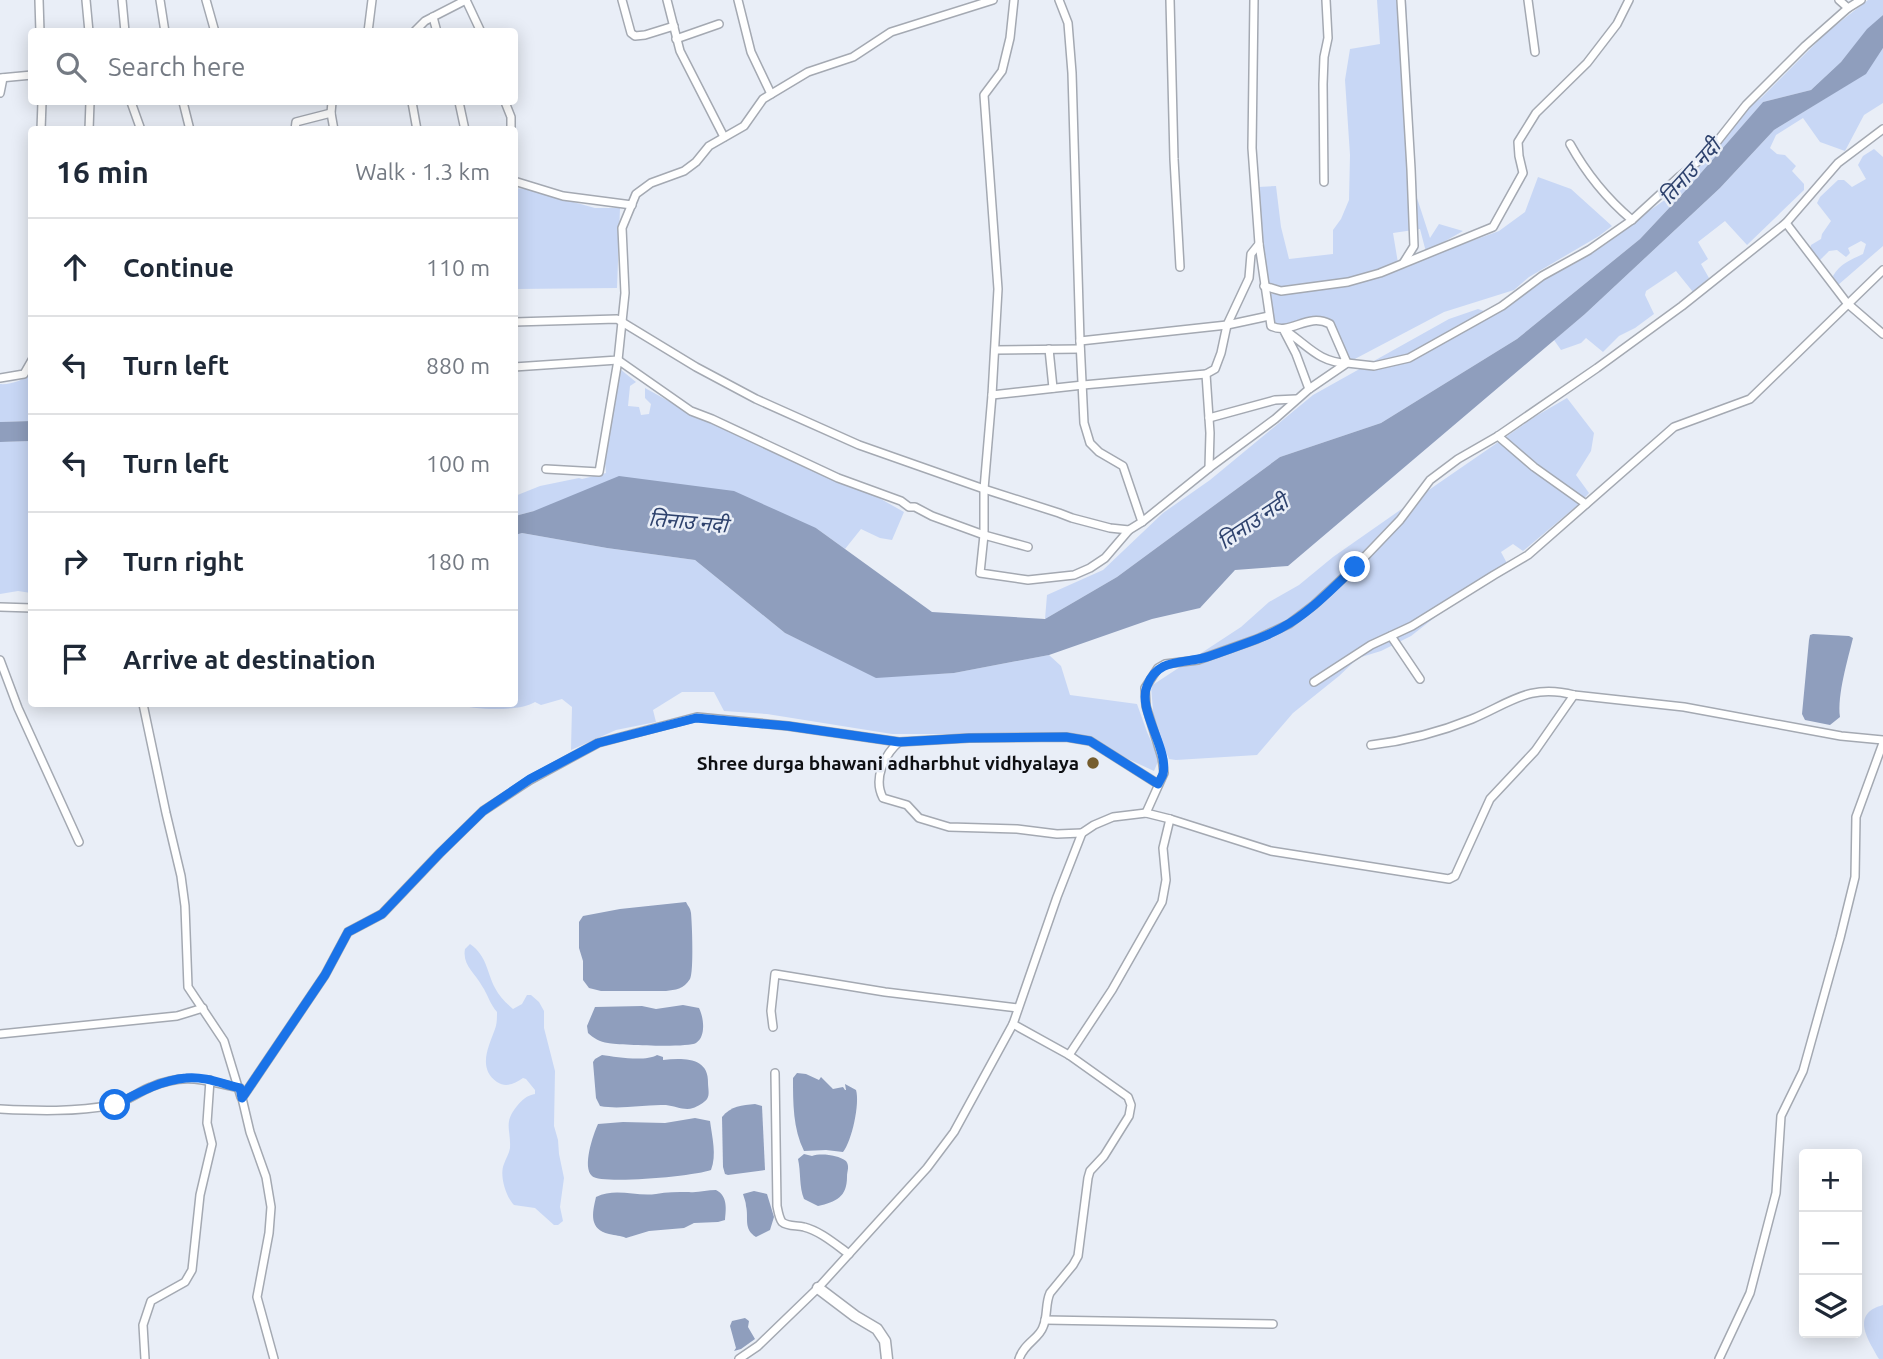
<!DOCTYPE html>
<meta charset="utf-8">
<style>
body{margin:0;font-family:Ubuntu,"Noto Sans Devanagari",sans-serif;background:#f2f2f3;color:#1f2937}
.controls{position:absolute;right:21px;bottom:21px;display:grid;overflow:hidden;border-radius:7px;box-shadow:0 4px 18px #0003}
.controls button{width:63px;height:63px;display:grid;place-items:center;padding:0;border:0;border-bottom:2px solid #e0e1e3;background:#fff;color:#1f2937;font:35px sans-serif}
.stop{position:absolute;width:21px;height:21px;margin:-16px;border:5px solid #1a73e8;border-radius:50%;background:#fff}
.stop.end{background:#1a73e8;border-color:#fff;box-shadow:0 2px 7px #0008}
.list{margin:0;padding:0;list-style:none}
h2{display:flex;justify-content:space-between;align-items:center;height:91px;margin:0;padding:0 28px;font-size:30px}
h2 small{font-size:23px;font-weight:400;color:#747a83}
.list li{display:grid;grid-template-columns:46px 1fr auto;gap:21px;align-items:center;box-sizing:border-box;height:98px;padding:0 28px;border-top:2px solid #e0e1e3}
.list b{display:block;font-size:26px;white-space:nowrap}
.list em{font-size:23px;font-style:normal;color:#747a83}
.icon{flex:none;width:38px;height:38px;fill:none;stroke:currentColor;stroke-width:2;stroke-linecap:round;stroke-linejoin:round}
.map{position:relative;flex:none;width:1883px;height:1359px;overflow:hidden}
.search{position:absolute;background:#fff;box-shadow:0 4px 18px #0003;left:28px;top:28px;width:490px;height:77px;display:flex;align-items:center;gap:18px;box-sizing:border-box;padding:0 24px;border-radius:7px;color:#747a83;font-size:26px}
.panel{position:absolute;background:#fff;box-shadow:0 4px 18px #0003;left:28px;top:126px;width:490px;height:581px;border-radius:7px}
.map>svg:first-child{display:block}
.green{fill:#c8d7f5}
.water{fill:#8f9ebd}
.lines{fill:none;stroke-linecap:round;stroke-linejoin:round}
.street-casing{stroke:#a4a9b2;stroke-width:10}
.secondary-casing{stroke:#a4a9b2;stroke-width:13}
.street{stroke:#fff;stroke-width:7}
.secondary{stroke:#fff;stroke-width:10}
.route{stroke:#1a73e8;stroke-width:9}
.poi-dot{fill:#755c2d;stroke:#e9eef7;stroke-width:2.5}
.labels{text-anchor:middle;stroke-width:5;stroke-linejoin:round;paint-order:stroke}
.poi-label{font-size:19px;font-weight:bold;fill:#0e0f12;stroke:#e9eef7;text-anchor:end}
.water-label{font-size:21px;font-style:italic;fill:#2e426d;stroke:#e9eef7}
</style>
<div class="map">
<svg width="1883" height="1359" viewBox="0 0 1883 1359">
<rect width="100%" height="100%" fill="#e9eef7"/>
<g class="green">
<path d="M1377,0H1406L1417,198L1430,238L1439,224L1463,231L1426,252L1420,229L1393,233L1398,263C1369,275 1342,280 1311,284C1296,286 1282,289 1266,285L1263,262L1258,187L1276,186L1281,227L1289,259L1333,254V230L1341,219L1349,200L1350,155L1345,80L1350,49L1380,44Z"/>
<polygon points="1868,0 1883,0 1883,15 1867,30 1841,62 1811,90 1763,102 1686,190 1640,239 1517,339 1381,423 1280,457 1117,577 1045,619 1047,595 1103,570 1163,513 1210,480 1313,395 1449,319 1478,309 1490,313 1510,303 1542,280 1574,264 1606,244 1636,220 1669,197 1732,127 1749,106 1761,98 1827,32"/>
<polygon points="1883,48 1883,103 1864,115 1845,151 1820,142 1803,118 1776,135 1770,148 1777,154 1785,155 1796,166 1792,171 1804,184 1804,190 1747,245 1725,221 1698,242 1708,259 1701,264 1709,278 1693,292 1676,271 1646,291 1645,295 1654,314 1635,328 1619,336 1603,352 1586,338 1581,343 1561,350 1554,340 1585,314 1720,188 1774,130 1865,74"/>
<path d="M1874,149L1883,157V246L1838,285L1833,276C1840,264 1850,260 1863,254L1866,244L1861,241L1848,248L1850,253L1846,257L1837,250L1829,251L1819,261L1810,250L1811,245L1821,239L1822,234L1831,221L1817,203L1820,197L1838,180H1844L1852,187L1866,179L1858,165L1863,156Z"/>
<polygon points="1538,177 1571,189 1612,226 1599,236 1529,277 1514,290 1444,312 1351,361 1333,322 1320,317 1274,327 1270,294 1356,283 1408,267 1422,259 1499,231 1525,212"/>
<polygon points="515,188 526,189 595,208 620,208 617,288 515,289"/>
<polygon points="620,369 636,382 630,386 628,406 639,407 641,415 649,414 651,404 645,398 645,388 683,409 726,425 793,461 879,498 904,512 892,540 880,538 861,529 845,549 816,528 534,511 515,516 515,496 540,486 579,478 582,479 606,473 605,463"/>
<path d="M31,373V421L0,422V384C10,385 25,380 31,373Z"/>
<polygon points="1567,398 1594,433 1591,451 1576,475 1589,493 1579,504 1523,551 1513,544 1501,552 1510,569 1448,607 1411,636 1381,651 1358,658 1339,676 1293,713 1257,755 1176,760 1169,759 1154,723 1151,686 1241,627 1269,602 1299,585 1333,557 1436,485 1536,416"/>
<polygon points="31,441 31,593 18,591 0,594 0,442"/>
<path d="M522,533L607,548L695,560L785,633L876,677L954,673L1049,655L1061,666L1070,695L1137,704L1147,732L1159,759L1154,771L1113,752L1088,736L1043,734H892L767,714L724,711L714,692H682L653,710L656,722L616,730L571,750L572,707L562,699L541,705L535,702C519,712 474,710 457,704H514V535Z"/>
<path d="M470,944C487,956 486,970 495,988C499,996 506,1003 513,1009L522,1004L527,995H531L539,1002L544,1011V1028L555,1071L554,1126L558,1140L559,1154L564,1178L560,1207L563,1221L558,1225H554L535,1208L514,1205C506,1197 499,1175 504,1164C506,1158 509,1154 510,1148C511,1129 503,1123 517,1106C523,1099 526,1096 535,1094V1090L526,1079L523,1078C514,1084 506,1088 497,1082C477,1068 489,1046 495,1029C497,1024 497,1018 497,1012C490,1004 488,995 482,986C475,973 462,965 465,949Z"/>
<path d="M1883,1305V1359H1879C1868,1339 1850,1314 1883,1305Z"/>
</g>
<g class="water">
<polygon points="1883,15 1883,48 1866,74 1774,130 1720,188 1585,314 1288,566 1235,570 1200,608 1152,619 1049,655 954,673 876,678 785,633 695,560 607,548 522,533 515,535 515,516 534,511 619,476 734,491 816,528 932,612 1045,619 1117,577 1280,457 1381,423 1517,339 1640,239 1686,190 1763,102 1811,90 1841,62 1867,29"/>
<polygon points="31,421 31,441 0,442 0,422"/>
<path d="M1813,634L1849,636L1853,638C1848,659 1837,695 1840,717L1830,725L1805,720L1802,714L1809,640L1810,635Z"/>
<path d="M686,902C689,908 690,907 691,913C692,923 694,972 690,979C684,989 675,990 666,991H601L589,988L583,980V961L579,948V922L583,916L620,909Z"/>
<path d="M683,1005L699,1008C704,1018 706,1037 696,1043C688,1048 619,1045 608,1043C600,1042 593,1038 588,1033L587,1026L595,1007L642,1006L656,1009Z"/>
<path d="M602,1055C616,1057 645,1062 657,1055L663,1057V1060C683,1058 709,1057 708,1083C708,1088 710,1095 707,1099C705,1102 697,1107 693,1108C685,1111 675,1106 666,1105C644,1104 621,1110 600,1106L596,1098L593,1062L595,1059Z"/>
<path d="M797,1073L806,1074L819,1080L821,1077L833,1089L843,1087L845,1090H846L845,1084L856,1090C860,1103 852,1141 843,1152L826,1150L804,1151C793,1129 793,1103 793,1078Z"/>
<path d="M755,1104L762,1106L765,1170L728,1175L725,1174L723,1167L722,1117C731,1106 742,1105 755,1104Z"/>
<path d="M695,1118L710,1121C712,1137 717,1155 711,1170C696,1176 601,1185 592,1176C582,1167 593,1135 598,1124L623,1122L665,1123Z"/>
<path d="M804,1154L812,1156C821,1153 838,1155 846,1161C850,1167 847,1170 847,1177C847,1197 836,1202 818,1206L804,1199C799,1187 801,1172 798,1159Z"/>
<path d="M716,1190C728,1196 726,1209 725,1220L718,1222L694,1223L684,1228L649,1231L626,1238C620,1235 616,1236 609,1234C589,1229 592,1214 596,1197C616,1187 636,1197 656,1194C667,1192 677,1192 689,1192C698,1193 707,1190 716,1190Z"/>
<path d="M754,1191L767,1194L774,1217L770,1230L756,1237C743,1229 749,1218 746,1206C746,1202 744,1198 743,1194Z"/>
<polygon points="745,1318 749,1321 748,1327 755,1339 741,1349 734,1351 736,1348 730,1326 732,1321"/>
</g>
<g class="lines">
<defs>
<g id="street">
<polyline points="39,0 40,32"/>
<polyline points="86,0 89,32"/>
<polyline points="122,0 125,32"/>
<polyline points="160,0 165,32"/>
<polyline points="206,0 215,32"/>
<polyline points="466,0 481,32"/>
<polyline points="622,0 631,33 635,36 645,35 674,26"/>
<polyline points="667,0 680,51 724,137"/>
<polyline points="738,0 751,52 771,94"/>
<polyline points="1014,0 1010,38 1002,71 984,95 998,289 992,395 984,489 984,535 980,573 1028,580 1074,575 1090,568 1105,558 1129,530 1142,522 1209,468 1275,419 1309,389 1347,363 1374,366 1409,358 1502,306 1542,276 1589,250 1632,220 1680,176 1708,153 1746,105 1805,46 1848,8 1861,0"/>
<polyline points="1059,0 1068,23 1072,73 1080,341 1084,423 1090,443 1099,452 1123,466 1142,522"/>
<polyline points="1170,0 1174,159 1180,267"/>
<polyline points="1401,0 1411,169 1414,246 1404,262"/>
<polyline points="1528,0 1535,52"/>
<polyline points="1839,0 1848,8"/>
<polyline points="433,17 437,32"/>
<polyline points="368,32 372,0"/>
<polyline points="414,32 425,21 466,0"/>
<polyline points="676,39 719,24"/>
<polyline points="0,78 32,75"/>
<polyline points="0,93 3,78"/>
<polyline points="131,102 141,130"/>
<polyline points="183,102 190,130"/>
<polyline points="332,102 331,113 334,130"/>
<polyline points="412,102 417,130"/>
<polyline points="459,102 465,130"/>
<polyline points="505,102 511,117 511,130"/>
<polyline points="41,130 42,102"/>
<polyline points="89,130 90,102"/>
<polyline points="295,130 296,122 331,113"/>
<path d="M1570,144C1586,173 1606,198 1632,220"/>
<polyline points="514,181 563,196 632,205"/>
<polyline points="1324,182 1323,84 1324,57 1328,38 1326,0"/>
<polyline points="1786,223 1847,303 1883,334"/>
<path d="M1259,244L1271,326C1291,336 1307,312 1330,324L1347,363C1318,363 1306,343 1283,329L1296,354L1309,389"/>
<polyline points="1264,286 1281,291 1348,282 1380,273 1493,227 1523,173 1519,156 1518,142 1536,113 1587,63 1617,24 1629,0"/>
<polyline points="514,322 617,319 696,367 756,399 859,445 984,489 1059,513 1072,518 1110,528 1129,530"/>
<polyline points="1080,341 1227,325 1269,316"/>
<polyline points="1049,349 1053,388"/>
<polyline points="995,350 1080,349"/>
<polyline points="514,367 618,360 625,293 622,228 636,194 651,183 684,171 696,162 709,146 744,126 763,99 808,72 853,57 891,32 993,0"/>
<polyline points="0,378 24,374 32,360"/>
<polyline points="992,395 1083,385 1206,374"/>
<polyline points="1209,418 1275,400 1296,399"/>
<polyline points="1498,436 1534,467 1586,504"/>
<polyline points="1209,468 1210,433 1206,374 1215,369 1221,353 1227,325 1249,278 1251,254 1259,244 1252,148 1254,0"/>
<polyline points="546,469 599,472 618,360 691,411 712,419 838,478 901,501 909,507 915,507 932,516 984,535 1028,547"/>
<polyline points="0,607 32,608"/>
<polyline points="1391,636 1420,679"/>
<polyline points="0,660 18,708 79,842"/>
<polyline points="1314,682 1371,645 1412,626 1494,575 1528,555 1674,427 1750,399 1883,270"/>
<polyline points="1574,695 1535,751 1490,799 1455,876 1449,879 1271,851 1170,819 1146,813 1164,773 1162,758 1146,706 1145,688 1158,668 1165,664 1198,660 1257,639 1289,624 1314,605 1355,567 1400,520 1430,480 1458,459 1498,436 1597,368 1682,306 1786,223 1838,163 1883,129"/>
<polyline points="143,704 166,813 181,876 185,906 188,987 224,1041 241,1097"/>
<path d="M899,742C884,755 873,779 883,798L907,805L919,818L949,827L1017,829L1057,834L1082,833"/>
<path d="M1371,745C1405,741 1440,732 1472,719C1510,703 1530,683 1574,695L1684,707L1841,736L1883,740"/>
<path d="M1013,1024L1069,1055L1128,1097L1131,1105L1129,1116L1104,1156L1090,1171L1088,1178L1078,1256L1073,1265L1050,1293C1045,1304 1048,1316 1043,1327C1039,1339 1024,1343 1019,1359"/>
<polyline points="773,1027 771,1011 775,974 885,992 1018,1008"/>
<polyline points="0,1034 177,1016 203,1008"/>
<polyline points="1069,1055 1112,990 1162,902 1166,880 1163,848 1170,819"/>
<path d="M775,1073L777,1206C778,1211 779,1218 782,1222C788,1227 797,1225 804,1227C820,1231 835,1244 849,1254"/>
<path d="M0,1109C37,1111 76,1112 112,1105C126,1102 138,1092 151,1087C187,1072 204,1081 240,1088"/>
<polyline points="1045,1320 1273,1324"/>
<polyline points="145,1359 143,1325 151,1301 185,1282 192,1270 200,1195 212,1144 207,1123 210,1080"/>
<polyline points="274,1359 257,1297 269,1233 271,1207 266,1177 250,1132 242,1098 325,975 348,932 382,914 440,853 483,811 530,780 598,743 697,717 788,726 899,742 969,738 1066,737 1090,741 1158,784"/>
<polyline points="739,1359 758,1346 818,1288 927,1168 954,1132 1013,1024 1057,897 1082,833 1094,825 1113,817 1146,813"/>
<polyline points="1719,1359 1750,1293 1776,1193 1781,1116 1803,1071 1840,938 1855,877 1856,817 1883,743"/>
</g>
<polyline id="secondary" points="818,1288 855,1316 877,1329 885,1341 887,1359"/>
</defs>
<use href="#street" class="street-casing"/>
<use href="#secondary" class="secondary-casing"/>
<use href="#street" class="street"/>
<use href="#secondary" class="secondary"/>
</g>
<g class="lines">
<path class="route" d="M115,1105C138,1093 161,1080 186,1078C204,1076 223,1084 240,1088L242,1098L325,975L348,932L382,914L440,853L483,811L530,779L598,743L696,718L788,726L899,742L969,738L1066,737L1090,741L1158,784C1160,780 1162,777 1163,774C1169,749 1137,710 1147,686C1158,656 1185,665 1210,656C1237,646 1266,638 1290,623C1314,608 1334,587 1355,567"/>
</g>
<circle class="poi-dot" cx="1093" cy="763" r="7"/>
<g class="labels">
<g class="poi-label">
<text x="1079" y="770">Shree durga bhawani adharbhut vidhyalaya</text>
</g>
<g class="water-label">
<text transform="translate(1690 172) rotate(-48)" y="7">तिनाउ नदी</text>
<text transform="translate(688 522) rotate(5)" y="7">तिनाउ नदी</text>
<text transform="translate(1253 522) rotate(-34)" y="7">तिनाउ नदी</text>
</g>
</g>
</svg>
<div class="controls">
<button>+</button>
<button>−</button>
<button><svg class="icon" aria-label="layers" viewBox="0 0 24 24"><path d="M12 4l9 5-9 5-9-5zM3 14l9 5 9-5"/></svg></button>
</div>
<div class="stop" style="left:115px;top:1105px"></div>
<div class="stop end" style="left:1355px;top:567px"></div>
<div class="search"><svg class="icon" aria-label="search" viewBox="0 0 24 24"><circle cx="10" cy="10" r="6"/><path d="M15 15l6 6"/></svg>Search here</div>
<section class="panel">
<h2>16 min<small>Walk · 1.3 km</small></h2>
<ul class="list">
<li><svg class="icon" aria-label="ahead" viewBox="0 0 24 24"><path d="M12 20V5M6 11l6-6 6 6"/></svg><div><b>Continue</b></div><em>110 m</em></li>
<li><svg class="icon" aria-label="left" viewBox="0 0 24 24"><path d="M17 20v-9H6M10 6l-5 5 5 5"/></svg><div><b>Turn left</b></div><em>880 m</em></li>
<li><svg class="icon" aria-label="left" viewBox="0 0 24 24"><path d="M17 20v-9H6M10 6l-5 5 5 5"/></svg><div><b>Turn left</b></div><em>100 m</em></li>
<li><svg class="icon" aria-label="right" viewBox="0 0 24 24"><path d="M7 20v-9h11M14 6l5 5-5 5"/></svg><div><b>Turn right</b></div><em>180 m</em></li>
<li><svg class="icon" aria-label="arrive" viewBox="0 0 24 24"><path d="M6 21V4h12l-3 4 3 4H6"/></svg><div><b>Arrive at destination</b></div></li>
</ul>
</section>
</div>
